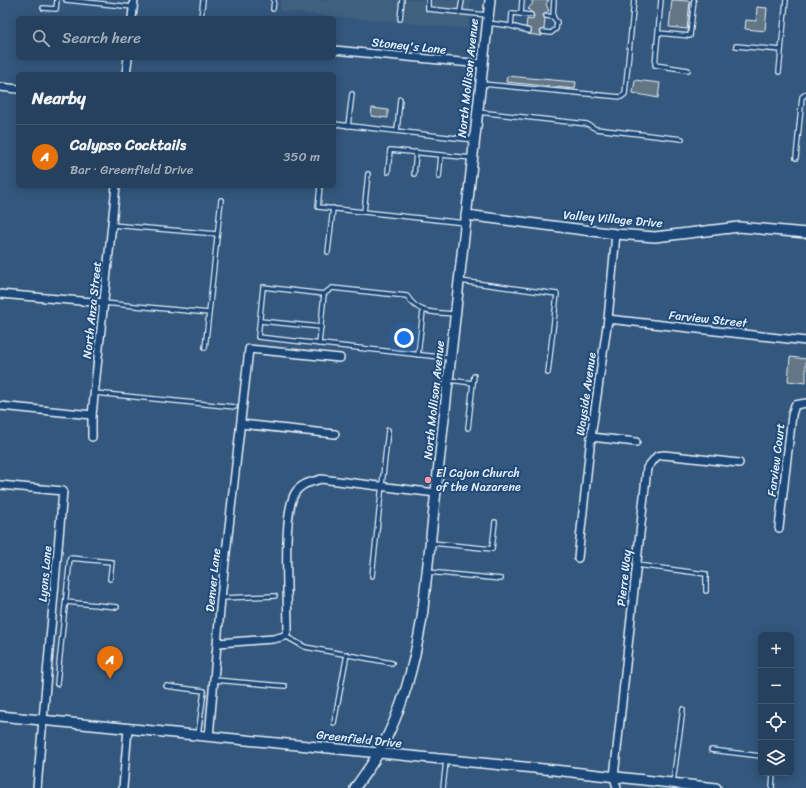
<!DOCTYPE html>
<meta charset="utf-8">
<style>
body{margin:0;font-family:Sriracha,sans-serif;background:#324c67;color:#f1f3f6}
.controls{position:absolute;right:12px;bottom:12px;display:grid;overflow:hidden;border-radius:6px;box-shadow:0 2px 10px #0003}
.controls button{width:36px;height:36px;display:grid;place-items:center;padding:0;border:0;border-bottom:1px solid #425a73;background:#26415e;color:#f1f3f6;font:20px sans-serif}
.you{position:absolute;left:404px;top:338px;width:14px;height:14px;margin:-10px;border:3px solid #fff;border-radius:50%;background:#1a73e8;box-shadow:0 0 0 6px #1a73e833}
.badge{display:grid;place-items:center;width:26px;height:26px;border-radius:50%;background:#ff9aa2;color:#fff;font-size:13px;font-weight:700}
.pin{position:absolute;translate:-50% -33px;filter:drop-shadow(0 1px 2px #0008)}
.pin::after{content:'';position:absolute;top:21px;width:14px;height:12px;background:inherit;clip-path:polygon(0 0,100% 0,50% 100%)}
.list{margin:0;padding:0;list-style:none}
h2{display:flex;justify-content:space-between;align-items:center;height:52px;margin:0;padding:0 16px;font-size:17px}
h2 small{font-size:13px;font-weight:400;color:#a4afbc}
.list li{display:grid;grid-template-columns:26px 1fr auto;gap:12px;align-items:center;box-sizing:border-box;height:64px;padding:0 16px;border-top:1px solid #425a73}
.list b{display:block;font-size:15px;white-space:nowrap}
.list p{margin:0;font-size:13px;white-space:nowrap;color:#a4afbc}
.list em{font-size:13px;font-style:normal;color:#a4afbc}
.icon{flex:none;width:22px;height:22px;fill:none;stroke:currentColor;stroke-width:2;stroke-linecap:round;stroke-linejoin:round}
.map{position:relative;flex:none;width:806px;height:788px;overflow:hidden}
.search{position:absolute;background:#26415e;box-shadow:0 2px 10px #0003;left:16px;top:16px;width:320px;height:44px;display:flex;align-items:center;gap:10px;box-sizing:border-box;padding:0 14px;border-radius:6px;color:#a4afbc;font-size:15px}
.panel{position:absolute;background:#26415e;box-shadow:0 2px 10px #0003;left:16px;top:72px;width:320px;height:116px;border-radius:6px}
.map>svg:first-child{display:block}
.built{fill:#41607f}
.building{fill:#637684;stroke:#e8f1f8}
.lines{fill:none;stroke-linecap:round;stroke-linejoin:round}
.lane-casing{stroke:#e8f1f8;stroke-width:6}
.street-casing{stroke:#e8f1f8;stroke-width:10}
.secondary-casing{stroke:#e8f1f8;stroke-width:12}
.lane{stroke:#1f4a7a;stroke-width:3.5}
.street{stroke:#1f4a7a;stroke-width:7}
.secondary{stroke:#1f4a7a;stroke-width:9}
.poi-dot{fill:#ff9aa2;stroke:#1f4a7a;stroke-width:1.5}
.labels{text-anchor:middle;stroke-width:4;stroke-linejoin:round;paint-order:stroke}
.street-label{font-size:12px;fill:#e8f1f8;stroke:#1f4a7a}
.poi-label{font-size:12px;fill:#e8f1f8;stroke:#1f4a7a;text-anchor:start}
</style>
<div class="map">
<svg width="806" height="788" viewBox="0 0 806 788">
<rect width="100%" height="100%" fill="#33577d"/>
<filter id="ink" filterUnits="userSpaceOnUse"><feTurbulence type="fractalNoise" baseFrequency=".025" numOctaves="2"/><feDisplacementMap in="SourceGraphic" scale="8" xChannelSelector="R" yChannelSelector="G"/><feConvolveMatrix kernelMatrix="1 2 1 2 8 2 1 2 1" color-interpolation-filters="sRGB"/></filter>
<g filter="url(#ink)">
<polygon class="built" points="281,0 471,0 468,29 280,11"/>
<g class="building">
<polygon points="531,0 549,0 546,4 549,11 543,15 545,19 544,29 540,31 542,36 528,34 532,31 526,27 527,19 533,20 534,15 528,9 533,3"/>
<polygon points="672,0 690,1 687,29 669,27"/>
<polygon points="757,7 767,8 765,31 745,29 746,20 756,21"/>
<polygon points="507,76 576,82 575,89 506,82"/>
<polygon points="635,80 660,83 658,98 633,93"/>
<polygon points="372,108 388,110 388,118 371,116"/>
<polygon points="790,357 806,359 806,383 788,381"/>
</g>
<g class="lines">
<defs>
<g id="lane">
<polyline points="66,0 133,7"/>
<polyline points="428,0 428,9 487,15"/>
<polyline points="661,0 658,33 690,36 694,0"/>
<polyline points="43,8 56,9 57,0"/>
<polyline points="273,9 274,0"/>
<polyline points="460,12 462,0"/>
<polyline points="521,14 522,0"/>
<polyline points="546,16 553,17 554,0"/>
<polyline points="201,18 203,0"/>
<polyline points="400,19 402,0"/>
<polyline points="488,23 511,26 512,13 531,15"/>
<polyline points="511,26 529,31"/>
<polyline points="543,32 551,33 556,29 557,22 553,17"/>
<polyline points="658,33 655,65 688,70"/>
<polyline points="736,46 781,50"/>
<polyline points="779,72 786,0"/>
<polyline points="482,84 621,97 625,94 634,0"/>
<polyline points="478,112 587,124 596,129 682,139"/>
<polyline points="334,124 474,140"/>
<polyline points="348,126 352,94"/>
<polyline points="397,131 400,99"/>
<polyline points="796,158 802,97 806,94"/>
<polyline points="388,172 390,150 472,158"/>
<polyline points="414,174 416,152"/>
<polyline points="439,177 441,155"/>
<polyline points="320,186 318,207 465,223"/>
<polyline points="364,212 368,174"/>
<polyline points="112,225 217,234"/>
<polyline points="328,252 333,208"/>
<polyline points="460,281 557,294 548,373"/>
<polyline points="104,303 209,313 205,348"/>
<polyline points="209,313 221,200"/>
<polyline points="260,321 321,327"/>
<polyline points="319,344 324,294"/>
<polyline points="418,355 423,311"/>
<path d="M449,358L258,337L263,287L324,294L332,288L407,296C419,315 434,312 455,314"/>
<polyline points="449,380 473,383 474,376"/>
<polyline points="95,393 235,407"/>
<polyline points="468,428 473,383"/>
<polyline points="432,543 492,549 495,522"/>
<polyline points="637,565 706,574 706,591"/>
<polyline points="428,572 501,579"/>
<polyline points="372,576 388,430"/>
<polyline points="221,598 275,596"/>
<polyline points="66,602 117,607"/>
<polyline points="285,636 305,647 392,663"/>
<polyline points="215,680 285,686"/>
<polyline points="57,684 70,558 112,562 110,579"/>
<polyline points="166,686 204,691 198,735"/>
<polyline points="334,723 347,654"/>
<polyline points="711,750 761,756"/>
<polyline points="673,782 683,709"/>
<polyline points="443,788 446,761"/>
<polyline points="772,788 773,773"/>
</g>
<g id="street">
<polyline points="132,18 134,0"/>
<polyline points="334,50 482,64"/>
<polyline points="126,74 128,58"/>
<polyline points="0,87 18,89"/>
<polyline points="0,294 104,303"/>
<polyline points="608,319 806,341"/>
<polyline points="0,406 92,415"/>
<polyline points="241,424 335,434"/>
<polyline points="92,437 92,415 116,186"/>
<polyline points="591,437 636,442"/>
<polyline points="0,485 63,491 37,788"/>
<polyline points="779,528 792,415 795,405 806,403"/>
<polyline points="578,558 591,437 608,319 616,234"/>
<path d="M218,643L273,639L285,636L288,629C288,601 282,514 295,493C301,483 312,482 321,479L436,493"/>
<polyline points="209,737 221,598 249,349 340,358"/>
<polyline points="123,788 128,729"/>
<polyline points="617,788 614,777 647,468 657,456 664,455 739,463"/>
</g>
<g id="secondary">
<polyline points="466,215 616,234 655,237 739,227 806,233"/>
<polyline points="0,716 554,770 716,788"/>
<path d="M355,788C363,776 372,765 379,752C403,710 414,665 422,618L490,0"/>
</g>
</defs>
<use href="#lane" class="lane-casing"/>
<use href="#street" class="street-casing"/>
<use href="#secondary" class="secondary-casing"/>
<use href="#lane" class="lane"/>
<use href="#street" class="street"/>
<use href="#secondary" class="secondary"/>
</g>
</g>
<circle class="poi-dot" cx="428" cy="480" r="4"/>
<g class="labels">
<g class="street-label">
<text transform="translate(409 46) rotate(6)" y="4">Stoney's Lane</text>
<text transform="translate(468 78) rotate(-84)" y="4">North Mollison Avenue</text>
<text transform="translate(613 219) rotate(5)" y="4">Valley Village Drive</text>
<text transform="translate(92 310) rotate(-84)" y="4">North Anza Street</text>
<text transform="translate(708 319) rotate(6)" y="4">Farview Street</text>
<text transform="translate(586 394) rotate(-82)" y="4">Wayside Avenue</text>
<text transform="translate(434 400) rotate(-84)" y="4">North Mollison Avenue</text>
<text transform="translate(776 460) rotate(-83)" y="4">Farview Court</text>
<text transform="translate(45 574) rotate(-85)" y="4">Lyons Lane</text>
<text transform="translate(624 578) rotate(-84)" y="4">Pierre Way</text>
<text transform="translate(213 580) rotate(-84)" y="4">Denver Lane</text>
<text transform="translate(359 739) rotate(6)" y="4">Greenfield Drive</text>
</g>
<g class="poi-label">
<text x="436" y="477">El Cajon Church<tspan x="436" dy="14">of the Nazarene</tspan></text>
</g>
</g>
</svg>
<div class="controls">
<button>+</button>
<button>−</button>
<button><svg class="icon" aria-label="locate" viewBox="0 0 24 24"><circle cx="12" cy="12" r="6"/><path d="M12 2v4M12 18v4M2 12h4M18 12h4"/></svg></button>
<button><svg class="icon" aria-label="layers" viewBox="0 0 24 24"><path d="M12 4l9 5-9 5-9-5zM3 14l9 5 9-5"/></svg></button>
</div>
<div class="you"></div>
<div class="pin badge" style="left:110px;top:679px;background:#e8710a">A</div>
<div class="search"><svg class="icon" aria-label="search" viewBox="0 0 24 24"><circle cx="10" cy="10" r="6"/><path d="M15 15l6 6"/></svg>Search here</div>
<section class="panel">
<h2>Nearby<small></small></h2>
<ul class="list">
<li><span class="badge" style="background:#e8710a">A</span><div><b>Calypso Cocktails</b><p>Bar · Greenfield Drive</p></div><em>350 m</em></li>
</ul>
</section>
</div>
